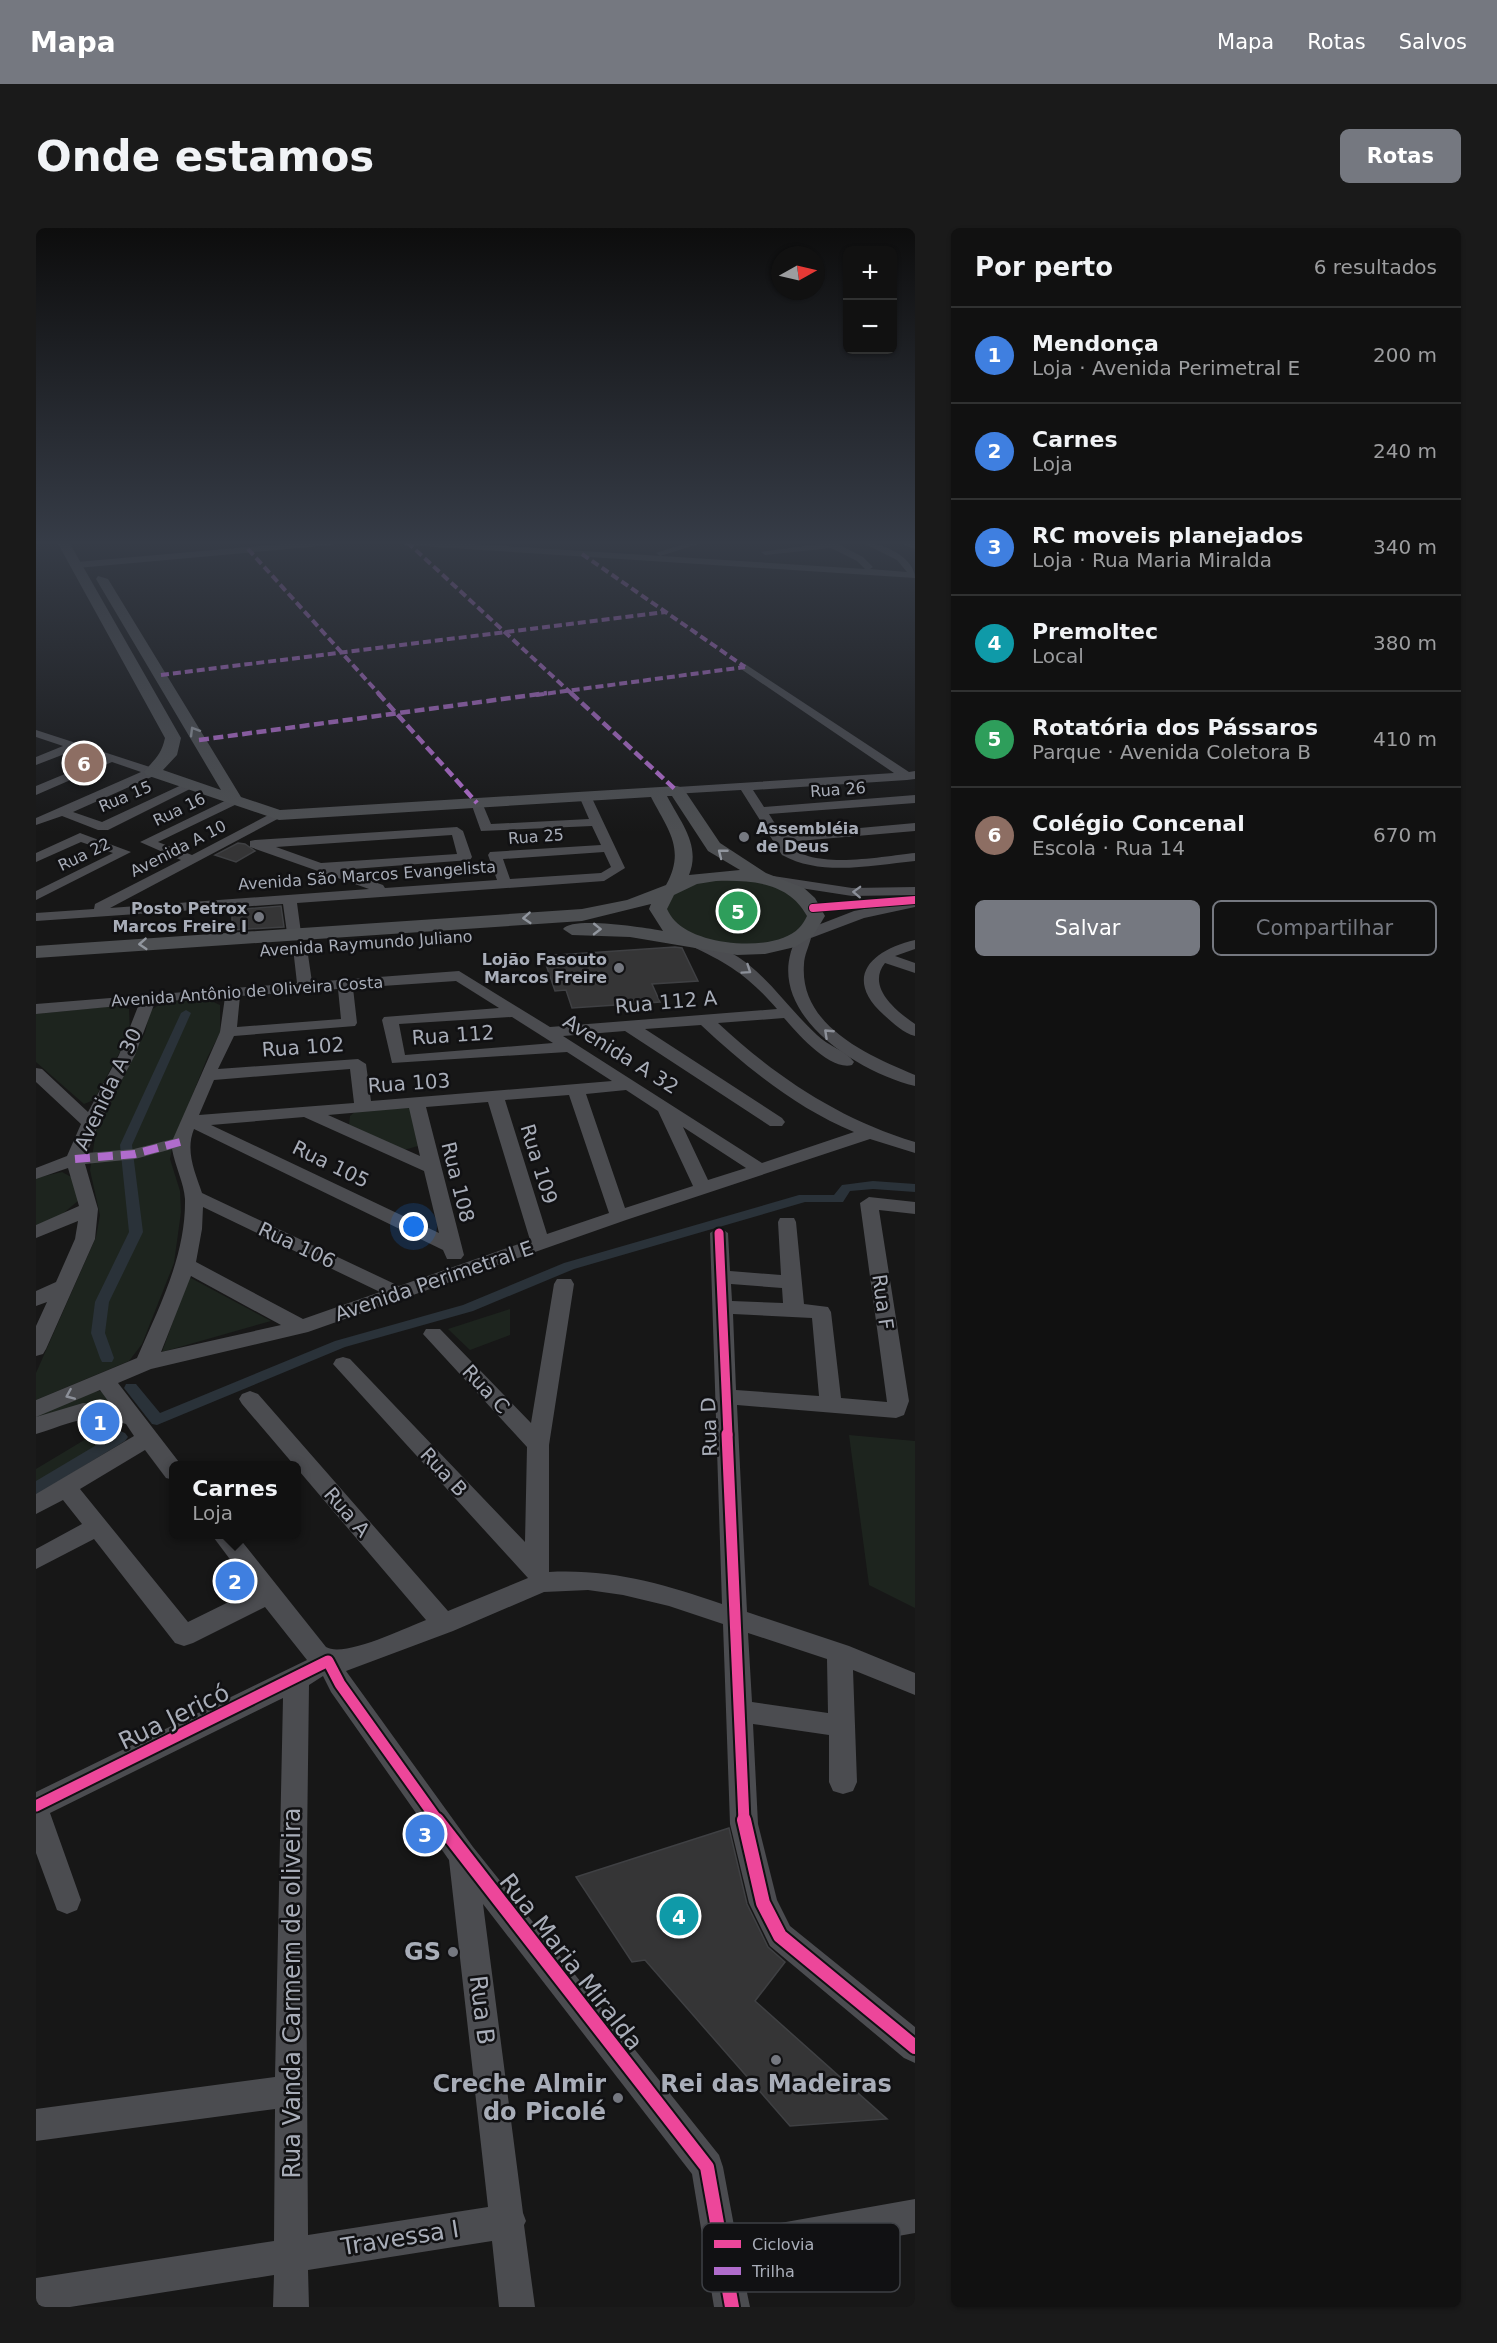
<!DOCTYPE html>
<html lang="pt">
<meta charset="utf-8">
<style>
body{margin:0;font-family:"DejaVu Sans",sans-serif;background:#1a1a1a;color:#f1f3f6}
.controls{position:absolute;right:18px;top:18px;display:grid;overflow:hidden;border-radius:9px;box-shadow:0 2px 4px #0004}
.controls button{width:54px;height:54px;display:grid;place-items:center;padding:0;border:0;border-bottom:2px solid #303131;background:#111;color:#f1f3f6;font:30px sans-serif}
.compass{position:absolute;left:735px;top:18px;width:54px;height:54px;border-radius:50%;background:#111;box-shadow:0 2px 4px #0004;rotate:82deg}
.you{position:absolute;left:378px;top:999px;width:21px;height:21px;margin:-15px;border:4px solid #fff;border-radius:50%;background:#1a73e8;box-shadow:0 0 0 9px #1a73e833}
.badge{display:grid;place-items:center;width:39px;height:39px;border-radius:50%;background:#757880;color:#fff;font-size:20px;font-weight:700}
.pin{position:absolute;translate:-50% -50%;border:3px solid #fff;box-shadow:0 2px 6px #0006}
.popup{position:absolute;left:133px;top:1233px;width:132px;height:78px;box-sizing:border-box;display:grid;place-content:center;border-radius:9px;background:#111;filter:drop-shadow(0 2px 4px #0005);font-size:20px;white-space:nowrap;color:#9c9d9f}
.popup b{font-size:22px;color:#f1f3f6}
.popup::after{content:'';position:absolute;left:50%;top:100%;margin-left:-12px;border:12px solid transparent;border-top-color:#111}
.list{margin:0;padding:0;list-style:none}
h2{display:flex;justify-content:space-between;align-items:center;height:78px;margin:0;padding:0 24px;font-size:26px}
h2 small{font-size:20px;font-weight:400;color:#9c9d9f}
.list li{display:grid;grid-template-columns:39px 1fr auto;gap:18px;align-items:center;box-sizing:border-box;height:96px;padding:0 24px;border-top:2px solid #303131}
.list b{display:block;font-size:22px;white-space:nowrap}
.list p{margin:0;font-size:20px;white-space:nowrap;color:#9c9d9f}
.list em{font-size:20px;font-style:normal;color:#9c9d9f}
.actions{display:flex;gap:12px;padding:18px 24px}
.actions a{flex:1;padding:14px 0;border:2px solid #757880;border-radius:9px;text-align:center;font-size:21px;color:#757880}
.actions .main{background:#757880;color:#fff}
.map{position:relative;flex:none;width:879px;height:2079px;overflow:hidden;border-radius:9px}
header{display:flex;align-items:center;gap:36px;box-sizing:border-box;height:84px;padding:0 30px;background:#757880;color:#fff}
header strong{font-size:28px}
nav{display:flex;gap:33px;margin-inline-start:auto;font-size:21px}
.intro{display:flex;align-items:center;justify-content:space-between;box-sizing:border-box;height:144px;padding:0 36px}
h1{margin:0;font-size:42px}
.button{padding:15px 27px;border-radius:9px;background:#757880;color:#fff;font-size:21px;font-weight:700}
main{display:flex;gap:36px;padding:0 36px}
aside{flex:1;background:#111;border-radius:9px;box-shadow:0 2px 4px #0004}
.map>svg:first-child{display:block}
.green{fill:#1d241e}
.lines{fill:none;stroke-linecap:round;stroke-linejoin:round}
.canal{fill:#2a3239;fill-rule:evenodd}
.building{fill:#353536;stroke:#3f4043;stroke-width:1.5}
.minor{fill:#4b4c50;fill-rule:evenodd}
.major{fill:#4d4f52;fill-rule:evenodd}
.quiet-far2{stroke:#b06ccc;stroke-width:4;stroke-dasharray:8 4;stroke-linecap:butt}
.quiet-far1{stroke:#b06ccc;stroke-width:4.5;stroke-dasharray:10 4.5;stroke-linecap:butt}
.quiet{stroke:#b06ccc;stroke-width:8;stroke-dasharray:15 8;stroke-linecap:butt}
.cycleway-far3-casing{stroke:#111113;stroke-width:10}
.cycleway-far2-casing{stroke:#111113;stroke-width:13}
.cycleway-far1-casing{stroke:#111113;stroke-width:15}
.cycleway-casing{stroke:#111113;stroke-width:18}
.cycleway-far3{stroke:#ed469a;stroke-width:8}
.cycleway-far2{stroke:#ed469a;stroke-width:9}
.cycleway-far1{stroke:#ed469a;stroke-width:11}
.cycleway{stroke:#ed469a;stroke-width:14}
.oneway{stroke:#91969e}
.oneway2{stroke:#8c9099}
.poi-dot{fill:#757880;stroke:#111113;stroke-width:2}
.labels{text-anchor:middle;stroke-width:5;stroke-linejoin:round;paint-order:stroke}
.far-street-label{font-size:16px;fill:#a8adb8;stroke:#111113}
.far-poi-label{font-size:16px;font-weight:bold;fill:#a8adb8;stroke:#111113;text-anchor:end}
.street-label{font-size:20px;fill:#a8adb8;stroke:#111113}
.near-street-label{font-size:24px;fill:#a8adb8;stroke:#111113}
.near-poi-label{font-size:24px;font-weight:bold;fill:#a8adb8;stroke:#111113;text-anchor:end}
.key{fill:#111113;stroke:#3e4045;stroke-width:1.5}
.key-label{font-size:16px;fill:#a8adb8}
</style>
<header>
<strong>Mapa</strong>
<nav><a>Mapa</a><a>Rotas</a><a>Salvos</a></nav>
</header>
<div class="intro"><h1>Onde estamos</h1><a class="button">Rotas</a></div>
<main>
<div class="map">
<svg width="879" height="2079" viewBox="0 0 879 2079">
<rect width="100%" height="100%" fill="#171717"/>
<g class="green">
<path d="M698,648L757,663L774,692C766,698 757,707 748,711C721,723 678,716 652,704C644,700 637,692 631,686L629,674L643,658Z"/>
<polygon points="169,770 184,777 184,805 172,828 137,915 134,931 144,963 145,984 138,1035 106,1116 93,1133 0,1172 0,1145 60,1009 64,987 54,942 61,897 109,805 114,783 126,775"/>
<polygon points="79,778 93,781 94,805 58,872 48,876 0,834 0,786"/>
<polygon points="374,880 382,918 368,922 313,897 314,888 320,883"/>
<polygon points="26,944 39,951 43,972 24,988 0,997 0,950"/>
<polygon points="153,1049 235,1093 126,1124"/>
<polygon points="474,1081 474,1107 434,1122 412,1101"/>
<path d="M64,1163L70,1166L81,1180C49,1171 30,1182 0,1192V1186L54,1164Z"/>
<polygon points="70,1199 89,1211 0,1267 0,1241"/>
<polygon points="813,1207 879,1213 879,1380 833,1357"/>
</g>
<g class="lines">
<g class="canal">
<polygon points="150,782 155,785 96,917 107,1004 73,1074 69,1105 78,1130 76,1134 66,1134 64,1130 55,1105 59,1074 93,1004 84,917 145,785"/>
<polygon points="837,953 879,956 879,964 837,961 814,963 807,974 769,974 538,1041 437,1083 309,1119 121,1197 116,1196 88,1160 90,1156 100,1156 124,1185 299,1113 427,1077 528,1035 763,967 798,967 806,957"/>
<polygon points="84,1203 89,1205 92,1209 89,1213 0,1267 0,1253"/>
</g>
</g>
<g class="building">
<polygon points="202,615 209,616 219,623 200,634 179,627"/>
<polygon points="245,678 248,699 196,702 196,682"/>
<polygon points="639,719 646,720 662,753 616,756 624,774 536,780 530,762 519,763 507,728"/>
<polygon points="693,1600 711,1676 732,1719 749,1734 719,1773 851,1891 754,1898 609,1732 596,1734 540,1649"/>
</g>
<g class="lines">
<g class="minor">
<polygon points="269,314 301,314 297,317 41,340 36,337 41,334"/>
<path d="M364,314H407L829,341L821,333L795,320L729,327L725,324L798,314L827,329L837,339L834,341L871,344L861,332L825,314C847,314 879,330 879,350L368,317Z"/>
<polygon points="655,314 669,314 624,328 620,325"/>
<polygon points="864,314 879,315 879,321 865,316"/>
<path d="M709,436L873,544L879,543V551L871,552L717,562L728,579L879,567V575L733,586L746,607L879,595V603L751,614C771,644 847,628 879,625V633C836,637 786,649 746,627L705,562L637,566V560L641,559L858,545L705,441L704,439Z"/>
<polygon points="0,502 120,541 120,547 37,584 66,594 152,554 162,557 72,602 62,602 26,588 0,597 0,590 105,544 76,534 0,567 0,558 65,531 39,522 0,537 0,529 27,518 0,509"/>
<path d="M549,564L555,568L589,640L568,653L261,675L265,705L258,709L251,705L247,676L0,693V685L58,681L59,676L145,632L104,614L199,568L203,569V575L122,614L156,627L238,584H248L249,587L74,680L333,661L214,619V613L219,612L421,599L427,603L436,629L434,632L304,642L347,657L349,660L461,652L452,627L454,624L565,617L556,598L445,603L435,575L437,572H445L455,596L553,591L543,568ZM416,607L421,626L285,635L240,619ZM568,624L575,639L565,645L474,651L467,631Z"/>
<polygon points="44,605 95,624 0,672 0,663 77,625 45,614 0,634 0,625"/>
<polygon points="737,648 816,660 879,659 879,667 816,668 732,655 730,652"/>
<path d="M879,671V679L828,690L775,710C773,718 768,728 768,736C763,798 832,827 879,847V858C817,843 718,778 764,704L818,683Z"/>
<path d="M660,711C721,726 740,769 781,807C792,818 809,822 818,834L816,837C794,843 761,805 748,790L682,795C740,849 803,891 879,914V925L834,911L590,992L272,1104L115,1141L82,1155L146,1238H138V1252L130,1250L109,1222L44,1261L152,1394L217,1362L175,1306H200L290,1419C308,1430 369,1400 390,1392L206,1176L203,1171L206,1166L214,1163L222,1166L412,1383L492,1350L297,1136L300,1131L307,1129L314,1131L489,1314L491,1219L387,1106L390,1101H404L495,1195L518,1056L521,1051H535L538,1056L513,1217V1344C578,1341 626,1356 686,1376L674,1005L683,999L692,1005L694,1043L745,1047L742,994L744,990H758L760,994L768,1076L792,1079L795,1084L805,1170L851,1174L824,975L833,969L879,974V986L843,982L873,1173L868,1187L860,1190L701,1177L711,1384L813,1418L879,1445V1467L817,1442L821,1554L817,1563L807,1566L797,1563L793,1554V1507L717,1496L722,1596L741,1672L754,1698L879,1799V1835L868,1830L734,1718L713,1675L694,1596L687,1396L633,1378L587,1367L552,1362L508,1364L417,1403L310,1443L437,1619L683,1927L687,1939L699,2003L879,1971V2005L705,2036L714,2079H678L656,1946L447,1676L487,1985L490,1993L488,1997L499,2079H463L456,2013L272,2042L273,2079H237L238,2047L34,2079H0V2050L238,2013L239,1881L0,1913V1881L239,1849L247,1470L14,1585L45,1672L41,1682L31,1686L21,1682L0,1625V1564L271,1432L229,1379L157,1415L148,1418L139,1415L58,1311L0,1341V1321L46,1296L27,1272L0,1286V1266L98,1208L90,1196C51,1184 36,1195 0,1206V1189L47,1175L75,1177L64,1162L0,1189V1172L101,1130C123,1079 150,1028 149,971C148,955 139,938 136,921L99,931L49,936L62,981L59,1011L10,1121L7,1126L0,1128V1098L11,1074L0,1078V1063L20,1054L39,1011L42,993L0,1010V997L43,978L32,940L0,951V940L31,928L45,896L0,854V840L6,841L52,884L83,827L103,776L0,786V776L261,755L257,720L264,716L271,720L276,754L423,743L514,799L741,781C713,749 694,736 655,718L653,715ZM420,753L463,780L348,789L346,792L356,835L531,824L576,853L335,873L330,836L322,831L182,841L198,808L319,798L321,795L317,760ZM302,761L305,791L201,799L204,768ZM189,769L184,804L137,911L98,921L51,925L63,895L99,827L119,774ZM476,789L517,815L369,827L363,796ZM665,797C710,839 760,880 818,904L726,935L527,808L589,803L734,898H746L749,894L746,890L609,801ZM314,841L318,875L163,887L178,852ZM590,862L622,883L657,958L589,980L550,866ZM533,867L573,985L511,1006L469,872ZM452,874L494,1012L363,1058L166,965C159,944 149,923 158,901L407,1022L411,1031H425L428,1027L390,879ZM373,880L384,928L292,887ZM268,889L388,943L403,1005L175,897ZM647,899L710,940L672,952ZM167,979L344,1064L267,1091L160,1034L166,1001ZM155,1048L245,1097L125,1124ZM695,1056L746,1060L747,1075L696,1073ZM697,1086L776,1090L783,1168L700,1162ZM712,1405L791,1431L792,1485L716,1474ZM287,1448L295,1464L413,1632L452,1979L272,2007L270,1694L273,1457Z"/>
<path d="M879,712V721L859,728L879,735V745L849,735C830,759 860,783 879,796V808C867,805 857,795 848,787C806,749 836,722 879,712Z"/>
</g>
<path class="major" d="M21,314H33L145,510L141,527L127,542L185,562L60,351L62,348L72,351L205,569L244,582L641,558L647,560L684,615L730,645L768,660L779,670L789,688L777,708L759,719L729,726L701,727L594,709L536,707L527,701C536,688 611,700 627,703L613,681L615,676L546,693L0,730V718L546,681L591,672L630,657C650,621 632,602 615,569L243,592L110,547L108,544C119,530 125,528 129,510ZM631,568H636L672,623L704,642L653,647C665,617 645,595 631,568ZM680,653C715,652 753,654 771,688C769,692 766,697 763,700C739,725 662,718 639,693C636,690 633,685 631,681L638,667L661,656Z"/>
<g class="quiet-far2">
<polyline points="371,314 537,467"/>
<polyline points="212,321 344,467"/>
<polyline points="546,326 709,439"/>
<polyline points="125,447 630,384"/>
<polyline points="500,467 709,439"/>
</g>
<g class="quiet-far1">
<polyline points="342,465 441,575"/>
<polyline points="535,465 641,563"/>
<polyline points="163,512 511,465"/>
</g>
<polyline class="quiet" points="39,931 99,926 144,914"/>
<defs>
<polyline id="cycleway-far3" points="777,680 879,672"/>
<polyline id="cycleway-far2" points="683,1005 692,1207"/>
<g id="cycleway-far1">
<polyline points="691,1206 708,1593"/>
<polyline points="0,1578 292,1433 304,1456 402,1593"/>
</g>
<g id="cycleway">
<polyline points="401,1592 671,1939 696,2079"/>
<polyline points="708,1592 727,1675 744,1708 879,1819"/>
</g>
</defs>
<use href="#cycleway-far3" class="cycleway-far3-casing"/>
<use href="#cycleway-far2" class="cycleway-far2-casing"/>
<use href="#cycleway-far1" class="cycleway-far1-casing"/>
<use href="#cycleway" class="cycleway-casing"/>
<use href="#cycleway-far3" class="cycleway-far3"/>
<use href="#cycleway-far2" class="cycleway-far2"/>
<use href="#cycleway-far1" class="cycleway-far1"/>
<use href="#cycleway" class="cycleway"/>
</g>
<defs><path id="oneway-chevron" d="M-2-3.5L2.5 0L-2 3.5" fill="none" stroke-width="1.6" stroke-linecap="round" stroke-linejoin="round" transform="scale(1.5)"/></defs>
<g class="oneway">
<use href="#oneway-chevron" transform="translate(158 503) rotate(-121)"/>
<use href="#oneway-chevron" transform="translate(686 625) rotate(-142)"/>
<use href="#oneway-chevron" transform="translate(491 690) rotate(176)"/>
<use href="#oneway-chevron" transform="translate(561 701) rotate(1)"/>
<use href="#oneway-chevron" transform="translate(107 716) rotate(176)"/>
</g>
<g class="oneway2">
<use href="#oneway-chevron" transform="translate(821 664) rotate(-178)"/>
<use href="#oneway-chevron" transform="translate(711 742) rotate(34)"/>
<use href="#oneway-chevron" transform="translate(792 805) rotate(-137)"/>
<use href="#oneway-chevron" transform="translate(34 1167) rotate(157)"/>
</g>
<linearGradient id="sky" x2="0" y2="1"><stop stop-color="#0d0d0d"/><stop offset="0.52" stop-color="#363c47"/><stop offset="1" stop-color="#363c47" stop-opacity="0"/></linearGradient>
<rect width="879" height="605" fill="url(#sky)"/>
<g class="poi-dot">
<circle cx="708" cy="609" r="6"/>
<circle cx="223" cy="689" r="6"/>
<circle cx="583" cy="740" r="6"/>
<circle cx="417" cy="1724" r="6"/>
<circle cx="740" cy="1832" r="6"/>
<circle cx="582" cy="1870" r="6"/>
</g>
<g class="labels">
<g class="far-street-label">
<text transform="translate(802 561) rotate(-4)" y="6">Rua 26</text>
<text transform="translate(89 568) rotate(-23)" y="6">Rua 15</text>
<text transform="translate(143 581) rotate(-26)" y="6">Rua 16</text>
<text transform="translate(500 608) rotate(-4)" y="6">Rua 25</text>
<text transform="translate(142 620) rotate(-27)" y="6">Avenida A 10</text>
<text transform="translate(48 626) rotate(-26)" y="6">Rua 22</text>
<text transform="translate(331 647) rotate(-4)" y="6">Avenida São Marcos Evangelista</text>
<text transform="translate(330 715) rotate(-4)" y="6">Avenida Raymundo Juliano</text>
<text transform="translate(211 763) rotate(-4)" y="6">Avenida Antônio de Oliveira Costa</text>
</g>
<g class="far-poi-label">
<text x="720" y="606" text-anchor="start">Assembléia<tspan x="720" dy="18">de Deus</tspan></text>
<text x="211" y="686">Posto Petrox<tspan x="211" dy="18">Marcos Freire I</tspan></text>
<text x="571" y="737">Lojão Fasouto<tspan x="571" dy="18">Marcos Freire</tspan></text>
</g>
<g class="street-label">
<text transform="translate(630 774) rotate(-5)" y="7">Rua 112 A</text>
<text transform="translate(417 807) rotate(-4)" y="7">Rua 112</text>
<text transform="translate(267 819) rotate(-4)" y="7">Rua 102</text>
<text transform="translate(585 826) rotate(32)" y="7">Avenida A 32</text>
<text transform="translate(373 855) rotate(-4)" y="7">Rua 103</text>
<text transform="translate(72 861) rotate(-65)" y="7">Avenida A 30</text>
<text transform="translate(295 936) rotate(26)" y="7">Rua 105</text>
<text transform="translate(503 936) rotate(73)" y="7">Rua 109</text>
<text transform="translate(422 954) rotate(76)" y="7">Rua 108</text>
<text transform="translate(261 1017) rotate(25)" y="7">Rua 106</text>
<text transform="translate(398 1053) rotate(-19)" y="7">Avenida Perimetral E</text>
<text transform="translate(847 1074) rotate(82)" y="7">Rua F</text>
<text transform="translate(450 1161) rotate(47)" y="7">Rua C</text>
<text transform="translate(673 1199) rotate(-92)" y="7">Rua D</text>
<text transform="translate(408 1244) rotate(47)" y="7">Rua B</text>
<text transform="translate(311 1284) rotate(49)" y="7">Rua A</text>
</g>
<g class="near-street-label">
<text transform="translate(138 1489) rotate(-26)" y="8">Rua Jericó</text>
<text transform="translate(535 1734) rotate(52)" y="8">Rua Maria Miralda</text>
<text transform="translate(256 1765) rotate(-90)" y="8">Rua Vanda Carmem de oliveira</text>
<text transform="translate(446 1782) rotate(83)" y="8">Rua B</text>
<text transform="translate(364 2010) rotate(-9)" y="8">Travessa I</text>
</g>
<g class="near-poi-label">
<text x="405" y="1732">GS</text>
<text x="570" y="1864">Creche Almir<tspan x="570" dy="28">do Picolé</tspan></text>
<text x="740" y="1864" text-anchor="middle">Rei das Madeiras</text>
</g>
</g>
<rect x="666" y="1995" width="198" height="69" rx="9" class="key"/>
<rect x="678" y="2012" width="27" height="8" fill="#ed469a"/>
<rect x="678" y="2039" width="27" height="8" fill="#b06ccc"/>
<g class="key-label">
<text x="716" y="2022">Ciclovia</text>
<text x="716" y="2049">Trilha</text>
</g>
</svg>
<div class="controls">
<button>+</button>
<button>−</button>
</div>
<svg class="compass" viewBox="-18 -18 36 36"><path d="M0-13l5 13h-10z" fill="#e53935"/><path d="M0 13l5-13h-10z" fill="#9c9d9f"/></svg>
<div class="you"></div>
<div class="pin badge" style="left:64px;top:1194px;background:#3f7fe0">1</div>
<div class="pin badge" style="left:199px;top:1353px;background:#3f7fe0">2</div>
<div class="popup"><b>Carnes</b>Loja</div>
<div class="pin badge" style="left:389px;top:1606px;background:#3f7fe0">3</div>
<div class="pin badge" style="left:643px;top:1688px;background:#0f9aa8">4</div>
<div class="pin badge" style="left:702px;top:683px;background:#2e9e5b">5</div>
<div class="pin badge" style="left:48px;top:535px;background:#8d6e63">6</div>
</div>
<aside>
<h2>Por perto<small>6 resultados</small></h2>
<ul class="list">
<li><span class="badge" style="background:#3f7fe0">1</span><div><b>Mendonça</b><p>Loja · Avenida Perimetral E</p></div><em>200 m</em></li>
<li><span class="badge" style="background:#3f7fe0">2</span><div><b>Carnes</b><p>Loja</p></div><em>240 m</em></li>
<li><span class="badge" style="background:#3f7fe0">3</span><div><b>RC moveis planejados</b><p>Loja · Rua Maria Miralda</p></div><em>340 m</em></li>
<li><span class="badge" style="background:#0f9aa8">4</span><div><b>Premoltec</b><p>Local</p></div><em>380 m</em></li>
<li><span class="badge" style="background:#2e9e5b">5</span><div><b>Rotatória dos Pássaros</b><p>Parque · Avenida Coletora B</p></div><em>410 m</em></li>
<li><span class="badge" style="background:#8d6e63">6</span><div><b>Colégio Concenal</b><p>Escola · Rua 14</p></div><em>670 m</em></li>
</ul>
<div class="actions"><a class="main">Salvar</a><a>Compartilhar</a></div>
</aside>
</main>
